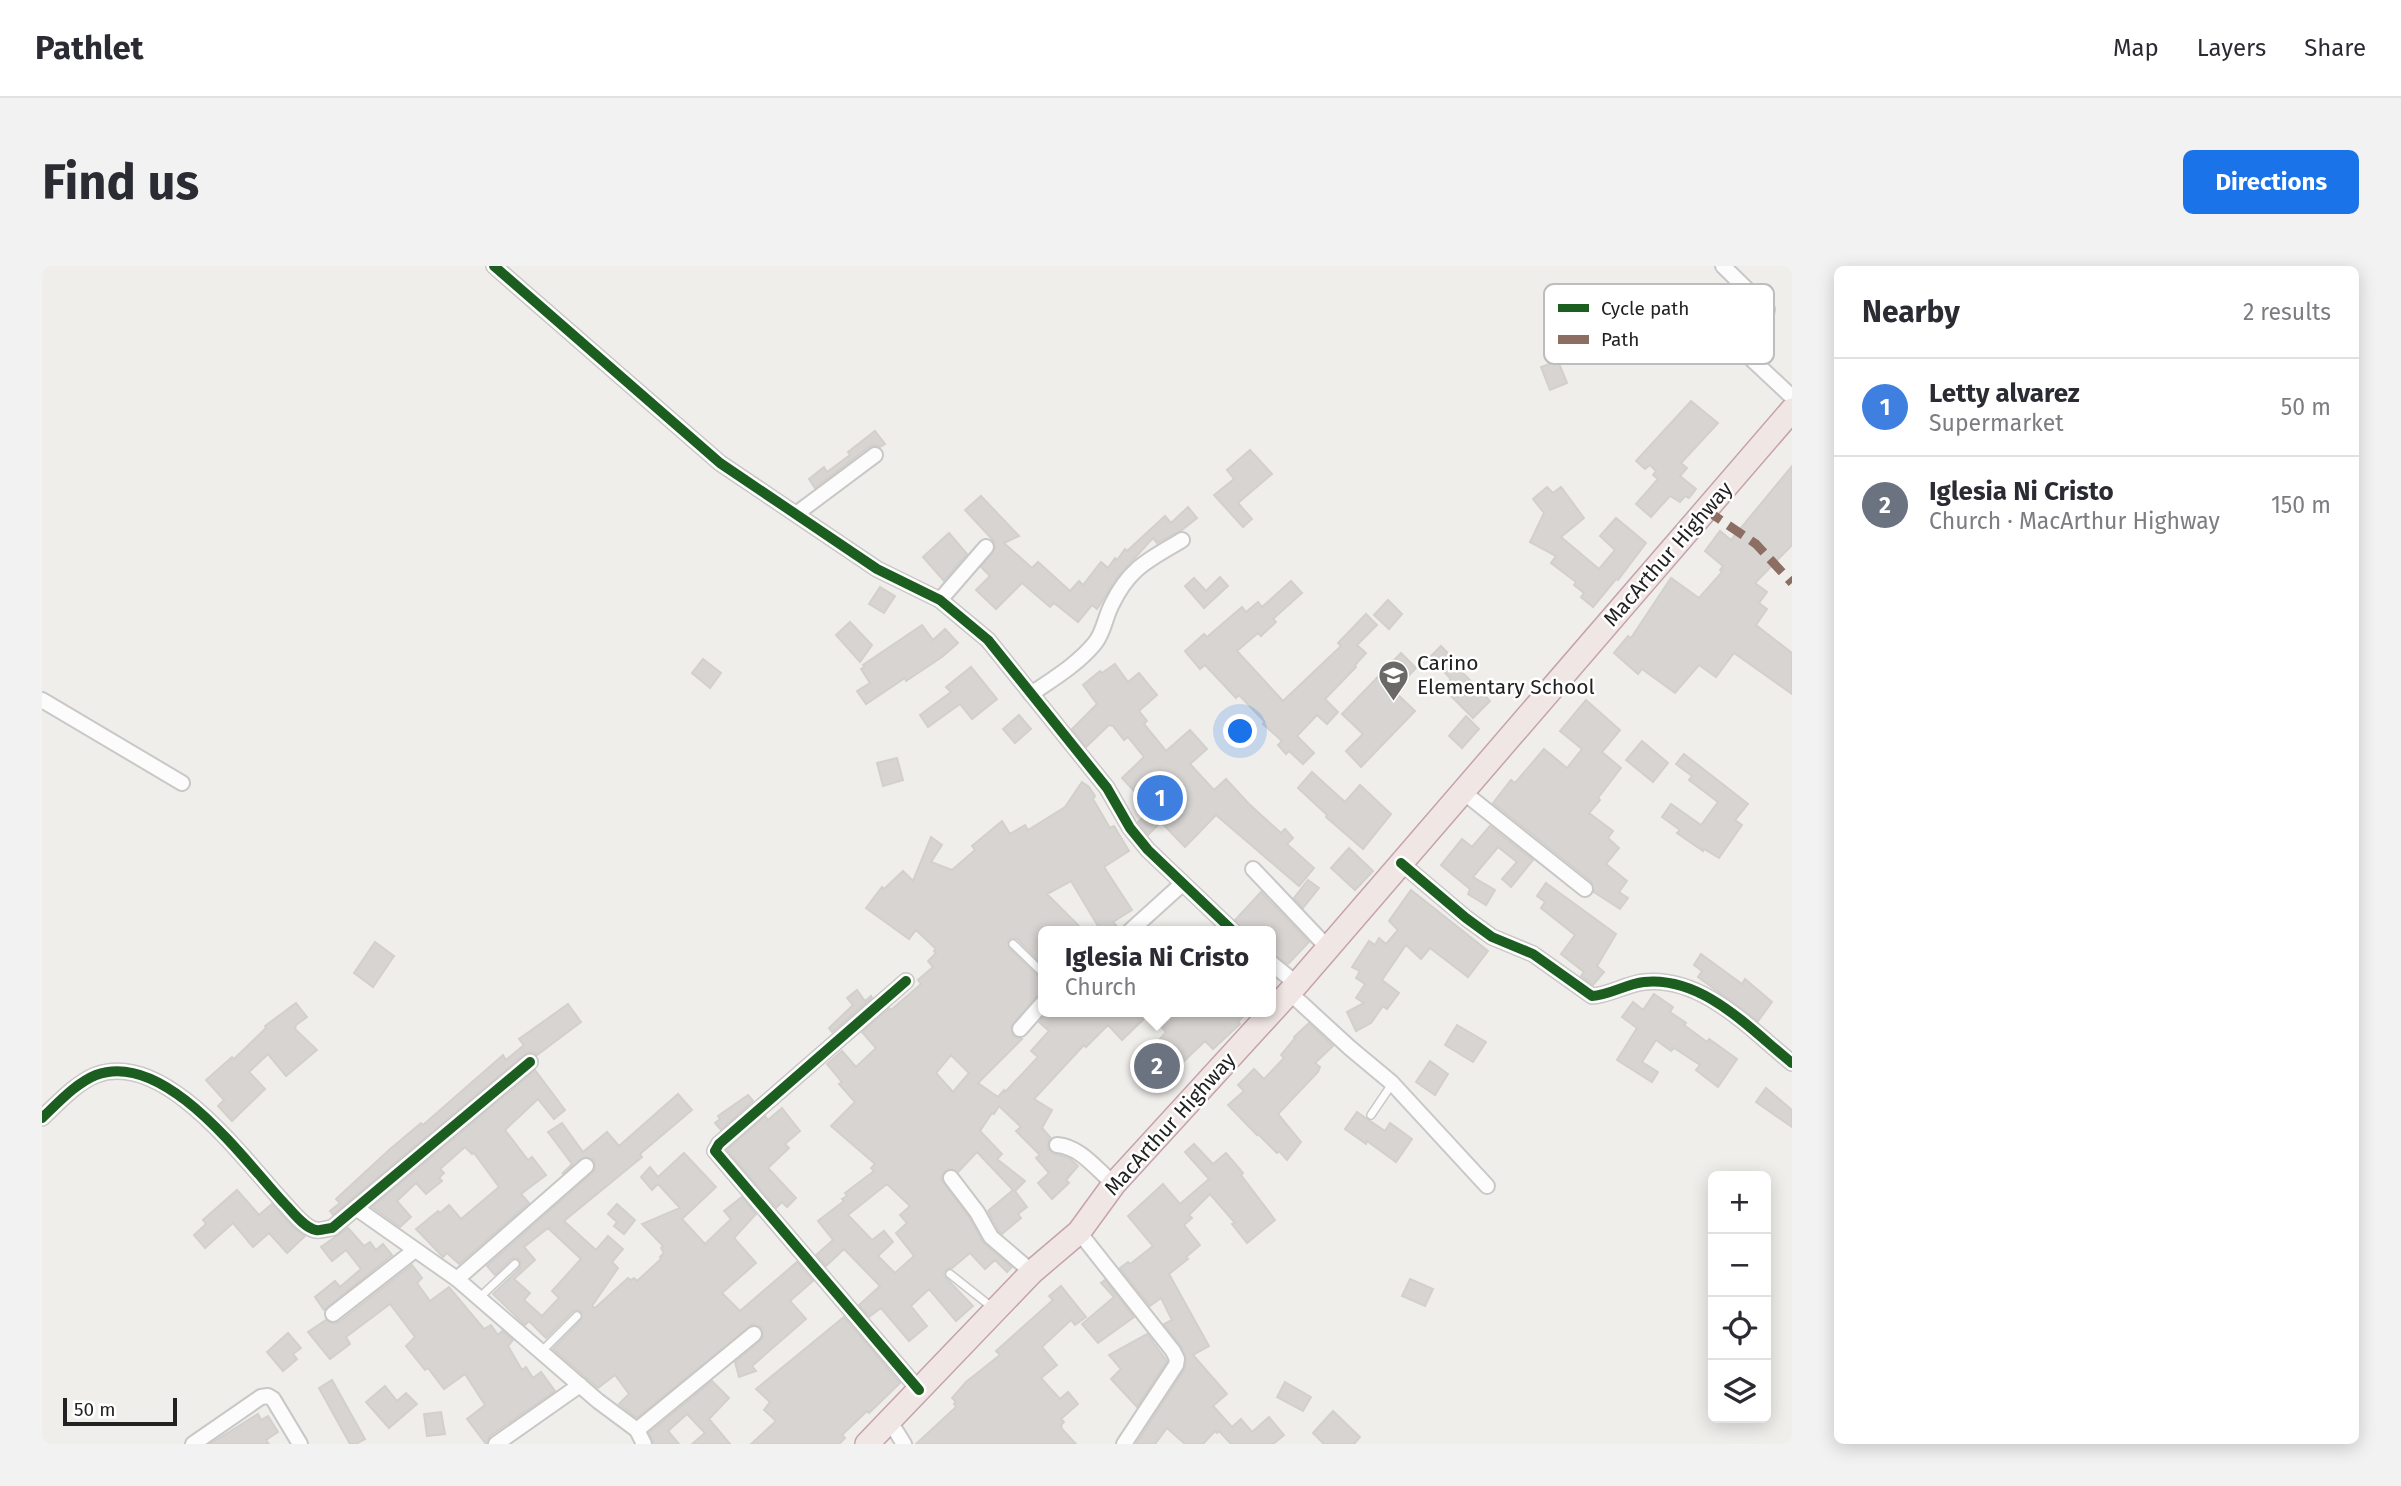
<!DOCTYPE html>
<meta charset="utf-8">
<style>
body{margin:0;font-family:"Fira Sans",sans-serif;background:#f2f2f3;color:#2b2b33}
.controls{position:absolute;right:21px;bottom:21px;display:grid;overflow:hidden;border-radius:10px;box-shadow:0 4px 18px #0003}
.controls button{width:63px;height:63px;display:grid;place-items:center;padding:0;border:0;border-bottom:2px solid #e1e1e2;background:#fff;color:#2b2b33;font:35px sans-serif}
.scale{position:absolute;left:21px;bottom:18px;width:114px;box-sizing:border-box;padding-left:7px;border:4px solid #222;border-top:0;font-size:19px;line-height:24px;white-space:nowrap;color:#222;-webkit-text-stroke:5px #fff;paint-order:stroke}
.you{position:absolute;left:1199px;top:466px;width:24px;height:24px;margin:-18px;border:5px solid #fff;border-radius:50%;background:#1a73e8;box-shadow:0 0 0 10px #1a73e833}
.badge{display:grid;place-items:center;width:46px;height:46px;border-radius:50%;background:#1a73e8;color:#fff;font-size:23px;font-weight:700}
.pin{position:absolute;translate:-50% -50%;border:4px solid #fff;box-shadow:0 2px 7px #0006}
.popup{position:absolute;left:996px;top:660px;width:238px;height:91px;box-sizing:border-box;display:grid;place-content:center;border-radius:10px;background:#fff;filter:drop-shadow(0 2px 5px #0005);font-size:23px;white-space:nowrap;color:#7c7c81}
.popup b{font-size:26px;color:#2b2b33}
.popup::after{content:'';position:absolute;left:50%;top:100%;margin-left:-14px;border:14px solid transparent;border-top-color:#fff}
.list{margin:0;padding:0;list-style:none}
h2{display:flex;justify-content:space-between;align-items:center;height:91px;margin:0;padding:0 28px;font-size:30px}
h2 small{font-size:23px;font-weight:400;color:#7c7c81}
.list li{display:grid;grid-template-columns:46px 1fr auto;gap:21px;align-items:center;box-sizing:border-box;height:98px;padding:0 28px;border-top:2px solid #e1e1e2}
.list b{display:block;font-size:26px;white-space:nowrap}
.list p{margin:0;font-size:23px;white-space:nowrap;color:#7c7c81}
.list em{font-size:23px;font-style:normal;color:#7c7c81}
.icon{flex:none;width:38px;height:38px;fill:none;stroke:currentColor;stroke-width:2;stroke-linecap:round;stroke-linejoin:round}
.map{position:relative;flex:none;width:1750px;height:1178px;overflow:hidden;border-radius:10px}
header{display:flex;align-items:center;gap:42px;box-sizing:border-box;height:98px;padding:0 35px;background:#fff;border-bottom:2px solid #e1e1e2}
header strong{font-size:33px}
nav{display:flex;gap:38px;margin-inline-start:auto;font-size:24px}
.intro{display:flex;align-items:center;justify-content:space-between;box-sizing:border-box;height:168px;padding:0 42px}
h1{margin:0;font-size:49px}
.button{padding:18px 32px;border-radius:10px;background:#1a73e8;color:#fff;font-size:24px;font-weight:700}
main{display:flex;gap:42px;padding:0 42px}
aside{flex:1;background:#fff;border-radius:10px;box-shadow:0 4px 18px #0003}
.map>svg:first-child{display:block}
.building{fill:#d7d4d2;stroke:#d3d0cc;stroke-width:2;fill-rule:evenodd}
.lines{fill:none;stroke-linecap:round;stroke-linejoin:round}
.service-casing{stroke:#c9c8c7;stroke-width:10}
.minor-casing{stroke:#c9c8c7;stroke-width:18}
.trunk-casing{stroke:#c5a2ac;stroke-width:26}
.service{stroke:#fdfcfc;stroke-width:7}
.minor{stroke:#fdfcfc;stroke-width:14}
.trunk{stroke:#f0e6e4;stroke-width:23}
.quiet{stroke:#8d6e63;stroke-width:9;stroke-dasharray:18 9;stroke-linecap:butt}
.cycleway-casing{stroke:#fff;stroke-width:15}
.cycleway{stroke:#1b5e20;stroke-width:10}
.labels{text-anchor:middle;stroke-width:5;stroke-linejoin:round;paint-order:stroke}
.street-label{font-size:21px;fill:#222;stroke:#fff}
.poi-label{font-size:21px;fill:#222;stroke:#fff;text-anchor:start}
.key{fill:#fff;stroke:#bdbdbd;stroke-width:2}
.key-label{font-size:19px;fill:#222}
</style>
<header>
<strong>Pathlet</strong>
<nav><a>Map</a><a>Layers</a><a>Share</a></nav>
</header>
<div class="intro"><h1>Find us</h1><a class="button">Directions</a></div>
<main>
<div class="map">
<svg width="1750" height="1178" viewBox="0 0 1750 1178">
<rect width="100%" height="100%" fill="#f0eeeb"/>
<g class="building">
<polygon points="1671,34 1694,52 1677,73 1655,55"/>
<polygon points="1516,95 1525,117 1508,124 1499,101"/>
<polygon points="1649,135 1676,157 1639,197 1645,202 1638,210 1654,223 1647,232 1643,230 1638,236 1628,230 1609,251 1594,238 1616,213 1611,209 1614,205 1608,199 1603,203 1594,195"/>
<polygon points="833,165 843,178 838,181 833,179 827,181 773,222 767,213 782,201 785,206 808,189 806,186"/>
<polygon points="1208,184 1230,208 1196,237 1210,253 1201,261 1172,229 1192,213 1185,204"/>
<polygon points="1750,200 1750,279 1713,317 1725,326 1717,337 1725,343 1714,359 1750,387 1750,428 1692,387 1674,411 1657,399 1633,427 1600,403 1596,408 1572,387 1586,370 1589,372 1629,312 1657,332 1680,306 1678,304 1681,300 1663,285 1678,265 1689,274"/>
<polygon points="1505,221 1511,227 1519,221 1542,252 1519,271 1557,303 1573,284 1558,270 1574,252 1604,277 1576,314 1574,313 1551,341 1539,331 1542,327 1532,319 1534,316 1509,297 1514,290 1488,276 1502,247 1491,233"/>
<polygon points="939,230 977,270 962,277 990,302 996,296 1028,325 1037,315 1041,319 1059,296 1066,302 1073,292 1075,294 1083,283 1085,285 1123,250 1129,257 1146,241 1155,252 1140,264 1115,277 1111,272 1077,309 1055,343 1050,339 1036,356 1012,337 1008,341 980,317 954,343 934,324 948,310 939,301 953,282 951,274 923,244"/>
<polygon points="907,267 925,288 902,315 881,291"/>
<polygon points="1178,311 1186,320 1162,342 1143,320 1152,312 1164,325"/>
<polygon points="1249,315 1260,327 1231,353 1234,356 1219,370 1216,367 1195,385 1241,435 1299,380 1296,377 1324,348 1335,359 1315,379 1324,387 1313,399 1314,401 1283,433 1296,446 1285,458 1275,449 1255,470 1272,487 1261,498 1247,485 1244,488 1236,479 1240,475 1221,458 1223,456 1197,429 1194,432 1163,399 1158,403 1143,385 1162,368 1165,371 1200,341 1204,346 1216,336 1220,341"/>
<polygon points="838,321 853,330 842,347 827,338"/>
<polygon points="1346,334 1360,348 1347,363 1332,349"/>
<polygon points="808,356 830,379 818,396 794,369"/>
<polygon points="880,359 891,374 903,363 916,377 900,391 864,415 863,412 824,438 815,425 828,417 819,403 823,401 821,399"/>
<polygon points="1399,380 1418,400 1416,402 1448,435 1431,452 1400,421 1409,413 1388,391"/>
<polygon points="1359,387 1374,402 1352,425 1373,445 1319,501 1304,485 1321,468 1300,448"/>
<polygon points="661,393 679,407 668,422 650,407"/>
<polygon points="1073,398 1086,416 1097,407 1115,429 1097,445 1105,455 1102,458 1124,485 1148,464 1165,483 1148,498 1172,524 1184,513 1207,538 1239,567 1243,563 1251,572 1245,578 1272,602 1257,620 1174,549 1143,581 1119,556 1106,569 1096,556 1109,543 1080,512 1102,491 1086,471 1082,474 1071,460 1067,459 1044,481 1030,463 1055,438 1041,419 1058,405 1060,407"/>
<polygon points="929,401 955,433 930,453 918,438 886,461 878,449 909,426 904,421"/>
<polygon points="1544,434 1578,464 1560,486 1579,502 1556,532 1558,534 1547,547 1571,565 1566,572 1577,582 1564,598 1585,615 1577,626 1586,632 1578,643 1552,626 1549,615 1451,537 1469,514 1473,517 1502,483 1525,502 1540,483 1518,465"/>
<polygon points="977,449 989,463 973,477 961,463"/>
<polygon points="1424,450 1437,463 1420,482 1407,470"/>
<polygon points="1600,475 1626,497 1611,516 1584,494"/>
<polygon points="1642,488 1706,538 1693,554 1700,559 1677,592 1662,583 1661,585 1635,567 1638,564 1620,551 1629,538 1659,559 1676,536 1647,514 1650,510 1634,498"/>
<polygon points="855,492 861,514 841,520 835,497"/>
<polygon points="1270,506 1303,536 1318,519 1349,548 1321,583 1284,551 1285,549 1256,522"/>
<path d="M1040,516L1047,521L1053,530L1051,533L1068,562L1072,560L1087,585L1062,601L1090,644L1071,656L1079,665H1059L1029,615L1005,628L1042,665H1001V699L975,673L970,672L966,674L967,682L997,711L1001,713V728L994,731L969,760L971,770L980,773L936,817L956,831L962,824L963,826L996,791L989,785L1007,765L997,756L1006,746H1205L1196,756L1198,758L1171,783L1163,775L1140,797L1117,774L1124,766L1107,748L1080,774L1066,759L1044,781L1042,779L992,833L1010,844L1000,862L1009,872L1006,877V883L1013,888L1027,892L1036,900L1024,914L1027,917L1010,933L996,917L1007,907L994,892L998,889L974,865L979,861L957,840L952,848L950,847L938,865L960,888L955,893L983,915L973,925L985,941L976,948L979,952L960,968L957,965L946,945L971,924L935,886L916,906L907,903L903,905L899,913L927,951L941,976L970,1001L965,1006L953,994L943,1003L928,987L910,1002L905,1003L902,1006L903,1011L931,1040L914,1055L887,1023L869,1040L885,1060L867,1075L839,1042L827,1051L817,1039L838,1020L802,983L784,1000L774,989L791,974L776,955L802,935L800,933L805,930L803,927L832,905L829,902L833,898L789,860L813,836L797,818L800,816L785,798L800,785L814,801L834,782L820,766L847,742L849,744L879,718L876,714L891,701L886,695L894,687L892,685L894,683L874,664L867,673L824,642L840,621L842,623L861,605L871,615L889,571L900,579L889,596L910,604L933,584L930,580L960,555L968,568L983,559L986,564L1023,541ZM909,789L927,807L911,826L894,807ZM845,918L868,940L858,949L865,957L854,967L872,990L853,1007L836,990L851,976L842,965L830,974L806,949Z"/>
<polygon points="1448,560 1491,594 1469,621 1460,613 1475,596 1456,581 1431,611 1453,624 1444,639 1426,628 1428,623 1399,599 1420,573 1430,581"/>
<polygon points="1307,582 1331,605 1313,624 1289,602"/>
<polygon points="1266,614 1277,622 1261,642 1252,632"/>
<polygon points="1504,617 1574,668 1555,700 1562,706 1551,719 1539,710 1542,706 1519,688 1533,669 1499,642 1503,636 1495,630"/>
<polygon points="1369,624 1446,685 1426,711 1388,682 1379,693 1364,679 1340,714 1357,727 1345,743 1341,740 1329,757 1314,765 1305,746 1322,737 1314,732 1323,718 1314,712 1318,705 1310,701 1327,675 1333,679 1337,672 1344,678 1356,664 1347,655"/>
<polygon points="1219,626 1267,676 1246,698 1229,688 1229,665 1200,665 1193,654"/>
<polygon points="333,676 352,690 331,721 312,707"/>
<polygon points="1659,688 1700,718 1703,713 1730,736 1716,755 1656,711 1660,705 1652,699"/>
<polygon points="815,724 823,735 829,730 830,732 790,766 787,762 811,739 805,732"/>
<polygon points="1612,728 1631,741 1628,746 1644,757 1642,759 1665,776 1667,773 1695,793 1676,821 1654,804 1658,799 1632,782 1629,785 1614,774 1600,796 1616,806 1610,816 1575,794 1595,762 1580,751 1591,736 1601,744"/>
<polygon points="254,737 265,751 254,759 253,763 275,784 244,810 226,788 207,806 223,823 190,855 176,840 182,834 164,814 190,791 192,793 224,762 223,760"/>
<polygon points="526,738 539,756 495,789 487,786 482,789 291,949 288,945 298,937 294,933 347,884 379,857 381,859 461,789 464,794 482,779 477,773"/>
<polygon points="1267,757 1291,780 1273,797 1278,801 1276,806 1236,848 1259,876 1245,894 1237,885 1235,887 1216,868 1215,869 1186,839 1202,825 1196,819 1212,803 1222,813 1242,792 1239,789 1253,772 1252,771"/>
<polygon points="1415,759 1444,776 1431,796 1403,779"/>
<polygon points="1388,795 1406,808 1393,829 1374,816"/>
<polygon points="493,804 523,844 512,853 496,833 463,864 486,894 490,891 504,909 479,928 487,937 417,998 405,987 401,991 374,963 396,945 398,947 407,939 419,953 457,921 432,887 430,888 423,881 398,903 402,907 397,912 400,915 384,928 374,917 355,935 369,951 358,961 330,941"/>
<polygon points="1724,822 1750,844 1750,861 1714,836"/>
<path d="M636,828L650,844L598,888L600,891L522,955L554,984L566,970L581,983L570,996L576,1002L550,1040L553,1042L586,1012L589,1014L592,1012L595,1015L619,993L618,991L622,987L619,982L621,980L600,958L638,942L616,918L610,924L599,911L608,901L616,911L642,887L674,921L640,953L663,978L689,953L682,945L700,931L714,948L692,972L714,997L680,1027L698,1045L755,996L771,1015L748,1035L764,1053L710,1100L714,1105L697,1111L693,1096L721,1072L720,1062L711,1058L595,1152L577,1138L587,1128L573,1109L556,1122L511,1083L539,1054L540,1046L536,1044L531,1045L504,1072L487,1055L483,1059L451,1028L478,1002V994L474,992L469,993L453,1009L445,1000L553,904L552,894L543,891L520,908L530,898L506,866L520,857L541,886L565,866L577,880ZM506,962L539,993L510,1025L517,1032L500,1050L482,1034L488,1027L472,1013L493,994L482,981Z"/>
<polygon points="706,829 711,835 679,864 673,857 678,853 676,850"/>
<polygon points="740,842 758,865 743,878 747,882 726,902 754,932 745,941 740,936 734,942 685,884 723,850 726,854"/>
<polygon points="1315,846 1343,865 1348,857 1370,873 1354,896 1325,875 1324,878 1303,863"/>
<polygon points="1152,878 1171,898 1184,887 1201,907 1199,909 1233,954 1205,977 1190,958 1193,957 1168,928 1147,949 1150,952 1142,959 1158,979 1144,991 1146,993 1127,1008 1167,1080 1151,1089 1185,1128 1171,1140 1190,1161 1199,1153 1210,1166 1227,1151 1242,1169 1231,1178 1189,1178 1177,1165 1175,1167 1173,1165 1161,1178 1143,1178 1125,1162 1113,1178 1094,1178 1142,1104 1144,1094 1139,1080 1122,1058 1130,1054 1119,1032 1108,1040 1078,1002 1086,996 1088,998 1111,980 1086,950 1121,918 1138,938 1167,913 1143,886"/>
<polygon points="195,924 217,949 230,938 250,960 263,970 245,987 227,967 211,981 191,957 163,982 152,969 164,958 161,954"/>
<polygon points="575,938 593,954 582,968 572,960 575,956 566,948"/>
<polygon points="306,962 322,980 328,976 334,984 341,978 350,989 282,1044 273,1031 293,1015 298,1021 319,1003 304,984 290,995 279,981"/>
<polygon points="370,999 380,1012 375,1017 388,1035 407,1021 442,1063 449,1059 456,1069 460,1065 471,1074 466,1080 480,1104 484,1101 491,1112 499,1106 513,1125 448,1170 444,1178 425,1153 443,1139 423,1108 402,1123 386,1102 383,1104 364,1080 373,1071 348,1038 304,1071 308,1078 288,1093 266,1066 284,1054 292,1058 297,1056"/>
<polygon points="1368,1013 1391,1023 1383,1040 1360,1030"/>
<polygon points="1063,1014 1092,1051 1056,1077 1040,1058 1072,1031 1059,1017"/>
<polygon points="1019,1020 1044,1051 1033,1059 1029,1054 1000,1081 1015,1099 999,1112 1018,1133 1026,1126 1036,1138 1019,1153 1022,1156 1019,1159 1020,1163 1034,1178 874,1178 914,1141 912,1138 914,1136 910,1132 924,1116 958,1089 954,1085 1011,1034 1007,1030"/>
<polygon points="802,1051 858,1117 827,1147 825,1145 800,1169 803,1172 797,1178 709,1178 734,1155 722,1144 728,1136 714,1123"/>
<polygon points="246,1067 259,1082 251,1088 255,1093 241,1105 225,1086"/>
<polygon points="1105,1068 1125,1095 1095,1141 1069,1113 1079,1103 1067,1089"/>
<polygon points="290,1114 323,1173 314,1178 308,1178 277,1122"/>
<polygon points="670,1115 687,1132 667,1153 688,1178 650,1178 663,1167 645,1148 626,1165 637,1178 612,1178 607,1167"/>
<polygon points="1243,1116 1269,1131 1261,1145 1235,1131"/>
<polygon points="343,1120 355,1135 364,1127 375,1138 347,1162 324,1136"/>
<polygon points="1291,1145 1318,1171 1312,1178 1282,1178 1271,1167"/>
<polygon points="399,1146 403,1168 385,1170 382,1148"/>
<polygon points="216,1148 219,1154 226,1150 236,1166 224,1174 227,1178 168,1178"/>
</g>
<g class="lines">
<defs>
<g id="service">
<polyline points="971,678 1001,707"/>
<polyline points="1329,849 1350,818"/>
<polyline points="908,1008 951,1042"/>
<polyline points="437,1032 473,998"/>
<polyline points="499,1086 535,1050"/>
</g>
<g id="minor">
<polyline points="452,0 678,197 835,303 898,334 946,374 1065,522 1088,562 1106,584 1191,665"/>
<polyline points="1681,0 1725,43 1723,54 1701,79 1703,87 1750,131"/>
<polyline points="754,248 833,189"/>
<polyline points="898,334 944,281"/>
<path d="M989,428C1011,413 1036,398 1053,377C1062,366 1063,351 1070,338C1088,301 1107,294 1140,274"/>
<polyline points="0,434 140,517"/>
<polyline points="1420,525 1543,623"/>
<path d="M1359,597L1424,652L1450,671L1491,688L1550,730C1568,729 1584,718 1602,716C1661,710 1708,763 1750,797"/>
<polyline points="1211,603 1286,682"/>
<polyline points="1088,665 1140,618"/>
<polyline points="1229,697 1255,718"/>
<polyline points="864,715 677,878 673,885 877,1124"/>
<polyline points="1247,726 1308,782 1350,817 1445,920"/>
<polyline points="978,763 1001,737"/>
<path d="M0,852C16,837 34,817 54,809C123,783 202,894 242,937C250,945 262,962 274,964C279,965 286,962 290,962L488,796"/>
<path d="M1015,879C1039,881 1054,903 1072,918"/>
<polyline points="909,912 935,946 949,971 990,1006"/>
<polyline points="314,942 415,1013 556,1135 595,1164 602,1178"/>
<polyline points="1037,966 1131,1085 1135,1093 1134,1099 1082,1178"/>
<polyline points="415,1013 544,900"/>
<polyline points="291,1048 373,984"/>
<polyline points="847,1154 862,1178"/>
<polyline points="595,1164 712,1068"/>
<polyline points="151,1178 219,1131 226,1130 231,1133 258,1178"/>
<polyline points="454,1178 538,1119"/>
</g>
<polyline id="trunk" points="825,1178 990,1006 1037,966 1072,918 1255,718 1750,144"/>
</defs>
<use href="#service" class="service-casing"/>
<use href="#minor" class="minor-casing"/>
<use href="#trunk" class="trunk-casing"/>
<use href="#service" class="service"/>
<use href="#minor" class="minor"/>
<use href="#trunk" class="trunk"/>
<polyline class="quiet" points="1664,244 1714,278 1750,317"/>
<defs>
<g id="cycleway">
<polyline points="452,0 678,197 835,303 898,334 946,374 1065,522 1088,562 1106,584 1191,665"/>
<path d="M1359,597L1424,652L1450,671L1491,688L1550,730C1568,729 1584,718 1602,716C1661,710 1708,763 1750,797"/>
<polyline points="864,715 677,878 673,885 877,1124"/>
<path d="M0,852C16,837 34,817 54,809C123,783 202,894 242,937C250,945 262,962 274,964C279,965 286,962 290,962L488,796"/>
</g>
</defs>
<use href="#cycleway" class="cycleway-casing"/>
<use href="#cycleway" class="cycleway"/>
</g>
<defs>
<symbol id="school-pin" viewBox="-11 -11 22 30"><path d="M0 17L-7.5 6A9.5 9.5 0 1 1 7.5 6Z" fill="#6a6968" stroke="#fff"/><path d="M0-5L7-2L0 1L-7-2ZM-4 1L0 2.5L4 1V4Q0 6-4 4Z" fill="#fff"/></symbol>
</defs>
<g fill-rule="evenodd">
<use href="#school-pin" x="1334" y="392" width="35" height="47"/>
</g>
<g class="labels">
<g class="street-label">
<text transform="translate(1626 288) rotate(-49)" y="7">MacArthur Highway</text>
<text transform="translate(1128 858) rotate(-48)" y="7">MacArthur Highway</text>
</g>
<g class="poi-label">
<text x="1375" y="404">Carino<tspan x="1375" dy="24">Elementary School</tspan></text>
</g>
</g>
<rect x="1502" y="18" width="230" height="80" rx="10" class="key"/>
<rect x="1516" y="38" width="31" height="8" fill="#1b5e20"/>
<rect x="1516" y="69" width="31" height="9" fill="#8d6e63"/>
<g class="key-label">
<text x="1559" y="49">Cycle path</text>
<text x="1559" y="80">Path</text>
</g>
</svg>
<div class="controls">
<button>+</button>
<button>−</button>
<button><svg class="icon" aria-label="locate" viewBox="0 0 24 24"><circle cx="12" cy="12" r="6"/><path d="M12 2v4M12 18v4M2 12h4M18 12h4"/></svg></button>
<button><svg class="icon" aria-label="layers" viewBox="0 0 24 24"><path d="M12 4l9 5-9 5-9-5zM3 14l9 5 9-5"/></svg></button>
</div>
<div class="scale">50 m</div>
<div class="you"></div>
<div class="pin badge" style="left:1118px;top:532px;background:#3f7fe0">1</div>
<div class="pin badge" style="left:1115px;top:800px;background:#6b7280">2</div>
<div class="popup"><b>Iglesia Ni Cristo</b>Church</div>
</div>
<aside>
<h2>Nearby<small>2 results</small></h2>
<ul class="list">
<li><span class="badge" style="background:#3f7fe0">1</span><div><b>Letty alvarez</b><p>Supermarket</p></div><em>50 m</em></li>
<li><span class="badge" style="background:#6b7280">2</span><div><b>Iglesia Ni Cristo</b><p>Church · MacArthur Highway</p></div><em>150 m</em></li>
</ul>
</aside>
</main>
